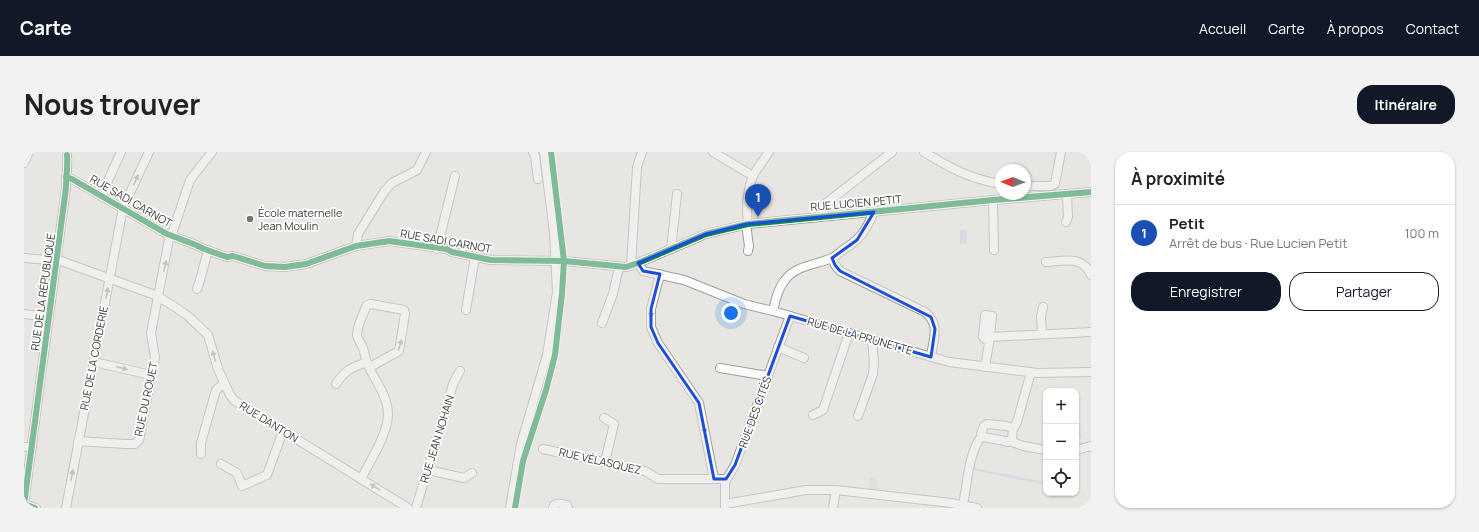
<!DOCTYPE html>
<html lang="fr">
<meta charset="utf-8">
<style>
body{margin:0;font-family:Manrope,sans-serif;background:#f2f2f2;color:#222}
.controls{position:absolute;right:12px;bottom:12px;display:grid;overflow:hidden;border-radius:8px;box-shadow:0 1px 3px #0004}
.controls button{width:36px;height:36px;display:grid;place-items:center;padding:0;border:0;border-bottom:1px solid #e0e0e0;background:#fff;color:#222;font:20px sans-serif}
.compass{position:absolute;left:971px;top:12px;width:36px;height:36px;border-radius:50%;background:#fff;box-shadow:0 1px 3px #0004;rotate:271deg}
.you{position:absolute;left:707px;top:161px;width:14px;height:14px;margin:-10px;border:3px solid #fff;border-radius:50%;background:#1a73e8;box-shadow:0 0 0 6px #1a73e833}
.badge{display:grid;place-items:center;width:26px;height:26px;border-radius:50%;background:#111827;color:#fff;font-size:13px;font-weight:700}
.pin{position:absolute;translate:-50% -33px;filter:drop-shadow(0 1px 2px #0008)}
.pin::after{content:'';position:absolute;top:21px;width:14px;height:12px;background:inherit;clip-path:polygon(0 0,100% 0,50% 100%)}
.list{margin:0;padding:0;list-style:none}
h2{display:flex;justify-content:space-between;align-items:center;height:52px;margin:0;padding:0 16px;font-size:17px}
h2 small{font-size:13px;font-weight:400;color:#767676}
.list li{display:grid;grid-template-columns:26px 1fr auto;gap:12px;align-items:center;box-sizing:border-box;height:56px;padding:0 16px;border-top:1px solid #e0e0e0}
.list b{display:block;font-size:15px;white-space:nowrap}
.list p{margin:0;font-size:13px;white-space:nowrap;color:#767676}
.list em{font-size:13px;font-style:normal;color:#767676}
.actions{display:flex;gap:8px;padding:12px 16px}
.actions a{flex:1;padding:9px 0;border:1px solid #111827;border-radius:16px;text-align:center;font-size:14px;color:#111827}
.actions .main{background:#111827;color:#fff}
.icon{flex:none;width:22px;height:22px;fill:none;stroke:currentColor;stroke-width:2;stroke-linecap:round;stroke-linejoin:round}
.map{position:relative;flex:none;width:1067px;height:356px;overflow:hidden;border-radius:16px}
header{display:flex;align-items:center;gap:24px;box-sizing:border-box;height:56px;padding:0 20px;background:#111827;color:#fff}
header strong{font-size:19px}
nav{display:flex;gap:22px;margin-inline-start:auto;font-size:14px}
.intro{display:flex;align-items:center;justify-content:space-between;box-sizing:border-box;height:96px;padding:0 24px}
h1{margin:0;font-size:28px}
.button{padding:10px 18px;border-radius:16px;background:#111827;color:#fff;font-size:14px;font-weight:700}
main{display:flex;gap:24px;padding:0 24px}
aside{flex:1;background:#fff;border-radius:16px;box-shadow:0 1px 3px #0004}
.map>svg:first-child{display:block}
.green{fill:#d4d9c3}
.water{fill:#c0cee7}
.lines{fill:none;stroke-linecap:round;stroke-linejoin:round}
.minor-casing{stroke:#9e9e9b;stroke-width:10}
.minor{stroke:#fbfbfb;stroke-width:8}
.cycleway-casing{stroke:#fff;stroke-width:8}
.cycleway{stroke:#00873e;stroke-width:6}
.oneway{fill:#9a9a99}
.marked{fill:none;stroke:#1d4ed8;stroke-width:3;stroke-linejoin:round}
.poi-dot{fill:#777673;stroke:#fff;stroke-width:1.5}
.labels{text-anchor:middle;stroke-width:3.5;stroke-linejoin:round;paint-order:stroke}
.street-label{font-size:11px;fill:#3a3937;stroke:#fff}
.poi-label{font-size:11px;fill:#3a3937;stroke:#fff;text-anchor:start}
</style>
<header>
<strong>Carte</strong>
<nav><a>Accueil</a><a>Carte</a><a>À propos</a><a>Contact</a></nav>
</header>
<div class="intro"><h1>Nous trouver</h1><a class="button">Itinéraire</a></div>
<main>
<div class="map">
<svg width="1067" height="356" viewBox="0 0 1067 356">
<rect width="100%" height="100%" fill="#e7e6e2"/>
<polygon class="green" points="846,326 854,327 852,339 844,338"/>
<g class="water">
<polygon points="936,78 943,78 943,91 936,92"/>
<polygon points="1052,270 1055,270 1057,285 1052,285"/>
<polygon points="950,316 1022,330 1022,333 949,318"/>
</g>
<g class="lines">
<defs>
<g id="minor">
<polyline points="509,0 511,4 514,27"/>
<polyline points="689,0 729,24"/>
<path d="M900,0C926,16 946,27 977,32"/>
<polyline points="0,11 5,0"/>
<polyline points="42,25 48,27 143,82 172,93 180,97 203,105 209,104 241,114 261,115 282,112 332,94 365,89 423,97 428,100 467,108 540,109 602,115 614,111 682,82 724,72 969,48 1067,40"/>
<polyline points="1001,34 1027,34 1031,32 1037,0"/>
<polyline points="77,44 97,0"/>
<polyline points="969,48 970,98"/>
<polyline points="797,65 798,57 801,52 868,0"/>
<polyline points="1042,70 1044,65 1043,42"/>
<polyline points="722,72 725,94 724,99"/>
<path d="M724,72C722,57 723,38 729,24C733,16 740,8 745,0"/>
<polyline points="332,94 334,82 360,40 368,31 393,18 402,0"/>
<polyline points="413,97 431,24"/>
<polyline points="647,97 653,42"/>
<polyline points="0,106 37,109 131,143 148,153 164,164 184,183 194,217 206,243 211,249 384,356"/>
<path d="M808,106L811,113L816,119L901,160C917,173 909,187 907,205"/>
<path d="M1022,110C1041,109 1058,103 1067,123"/>
<polyline points="614,111 619,119 660,128 720,152 749,159 925,210 1013,221 1067,220"/>
<polyline points="607,114 613,15 618,0"/>
<polyline points="636,122 627,157 627,175 634,191 675,251 690,327"/>
<path d="M173,137C178,124 180,112 184,99"/>
<polyline points="442,158 451,105"/>
<path d="M749,159C751,149 754,136 761,128C772,113 792,113 808,106C812,104 816,100 820,97C837,87 842,78 850,60"/>
<polyline points="0,162 25,165"/>
<polyline points="578,171 589,142 595,115"/>
<polyline points="1018,182 1017,164 1019,155"/>
<polyline points="965,190 959,185 961,163 968,164 966,185"/>
<polyline points="754,195 780,206"/>
<polyline points="70,210 127,223"/>
<polyline points="961,215 966,185 1067,180"/>
<polyline points="696,216 744,224"/>
<path d="M312,232C321,218 328,215 343,210"/>
<polyline points="789,263 799,258 825,181"/>
<polyline points="834,264 849,222 850,211 848,188"/>
<polyline points="580,266 590,272 581,310"/>
<polyline points="989,277 983,274 963,272 960,274 957,282 959,285 981,289 984,290 988,287 989,277 993,270 1007,220"/>
<polyline points="54,289 101,292 111,292 115,288 131,205 127,181 145,87 149,79 166,28 188,0"/>
<polyline points="986,289 999,294 1022,298"/>
<polyline points="0,295 8,295"/>
<polyline points="519,297 621,319 634,327 702,327"/>
<polyline points="1052,298 1067,294"/>
<polyline points="177,302 177,291 192,238 200,231"/>
<polyline points="197,312 213,321 218,334 243,323 259,279"/>
<polyline points="404,318 440,326 448,321"/>
<path d="M337,327C346,309 364,282 364,262C364,244 350,227 343,211C341,206 341,201 339,196C337,191 333,187 333,182C334,171 339,162 343,153L347,152L380,158L381,162L375,199L346,215"/>
<path d="M0,352L42,36C42,24 44,14 43,3"/>
<polyline points="0,352 12,356"/>
<polyline points="701,352 782,338 812,338 927,351 953,356"/>
<polyline points="42,356 99,56 125,0"/>
<polyline points="392,356 429,232 436,219"/>
<polyline points="486,356 497,292 523,203 533,140 530,81 520,0"/>
<path d="M529,356L530,353C534,350 538,352 543,353L544,356"/>
<polyline points="701,356 701,330 711,313 766,164"/>
<polyline points="809,356 812,338"/>
<path d="M938,356C944,334 943,302 958,284"/>
</g>
</defs>
<use href="#minor" class="minor-casing"/>
<use href="#minor" class="minor"/>
<defs>
<g id="cycleway">
<polyline points="42,25 48,27 143,82 172,93 180,97 203,105 209,104 241,114 261,115 282,112 332,94 365,89 423,97 428,100 467,108 540,109 602,115 614,111 682,82 724,72 969,48 1067,40"/>
<path d="M11,356L0,352L42,36C42,24 44,14 43,3"/>
<polyline points="491,356 499,309 522,238 531,203 538,141 540,109 527,0"/>
</g>
</defs>
<use href="#cycleway" class="cycleway-casing"/>
<use href="#cycleway" class="cycleway"/>
</g>
<defs><path id="oneway-solid" d="M-6-.8H1V-3.2L6.5 0L1 3.2V.8H-6Z"/></defs>
<g class="oneway">
<use href="#oneway-solid" transform="translate(112 28) rotate(-65)"/>
<use href="#oneway-solid" transform="translate(141 114) rotate(-78)"/>
<use href="#oneway-solid" transform="translate(83 141) rotate(-79)"/>
<use href="#oneway-solid" transform="translate(627 160) rotate(95)"/>
<use href="#oneway-solid" transform="translate(376 193) rotate(-73)"/>
<use href="#oneway-solid" transform="translate(190 204) rotate(-106)"/>
<use href="#oneway-solid" transform="translate(98 216) rotate(13)"/>
<use href="#oneway-solid" transform="translate(680 276) rotate(80)"/>
<use href="#oneway-solid" transform="translate(48 323) rotate(-80)"/>
<use href="#oneway-solid" transform="translate(351 335) rotate(-148)"/>
</g>
<path d="M0 0H1067V356H0ZM850,60L833,88L808,106L811,113L816,119L907,165L911,177L907,205L766,164L711,313L702,327H690L675,251L634,191L627,175V157L636,122L619,119L614,111L682,82L722,72Z" fill="#e7e6e2" fill-opacity=".55" fill-rule="evenodd"/>
<path class="marked" d="M850,60L833,88L808,106L811,113L816,119L907,165L911,177L907,205L766,164L711,313L702,327H690L675,251L634,191L627,175V157L636,122L619,119L614,111L682,82L722,72Z"/>
<circle class="poi-dot" cx="226" cy="67" r="4"/>
<g class="labels">
<g class="street-label">
<text transform="translate(107 49) rotate(30)" y="4">RUE SADI CARNOT</text>
<text transform="translate(832 51) rotate(-5)" y="4">RUE LUCIEN PETIT</text>
<text transform="translate(422 89) rotate(10)" y="4">RUE SADI CARNOT</text>
<text transform="translate(19 140) rotate(-82)" y="4">RUE DE LA RÉPUBLIQUE</text>
<text transform="translate(836 184) rotate(16)" y="4">RUE DE LA PRUNETTE</text>
<text transform="translate(70 206) rotate(-79)" y="4">RUE DE LA CORDERIE</text>
<text transform="translate(122 247) rotate(-78)" y="4">RUE DU ROUET</text>
<text transform="translate(731 260) rotate(-70)" y="4">RUE DES CITÉS</text>
<text transform="translate(245 270) rotate(32)" y="4">RUE DANTON</text>
<text transform="translate(413 287) rotate(-73)" y="4">RUE JEAN NOHAIN</text>
<text transform="translate(576 309) rotate(13)" y="4">RUE VÉLASQUEZ</text>
</g>
<g class="poi-label">
<text x="234" y="65">École maternelle<tspan x="234" dy="13">Jean Moulin</tspan></text>
</g>
</g>
</svg>
<div class="controls">
<button>+</button>
<button>−</button>
<button><svg class="icon" aria-label="locate" viewBox="0 0 24 24"><circle cx="12" cy="12" r="6"/><path d="M12 2v4M12 18v4M2 12h4M18 12h4"/></svg></button>
</div>
<svg class="compass" viewBox="-18 -18 36 36"><path d="M0-13l5 13h-10z" fill="#e53935"/><path d="M0 13l5-13h-10z" fill="#767676"/></svg>
<div class="you"></div>
<div class="pin badge" style="left:734px;top:65px;background:#1a4fb4">1</div>
</div>
<aside>
<h2>À proximité<small></small></h2>
<ul class="list">
<li><span class="badge" style="background:#1a4fb4">1</span><div><b>Petit</b><p>Arrêt de bus · Rue Lucien Petit</p></div><em>100 m</em></li>
</ul>
<div class="actions"><a class="main">Enregistrer</a><a>Partager</a></div>
</aside>
</main>
